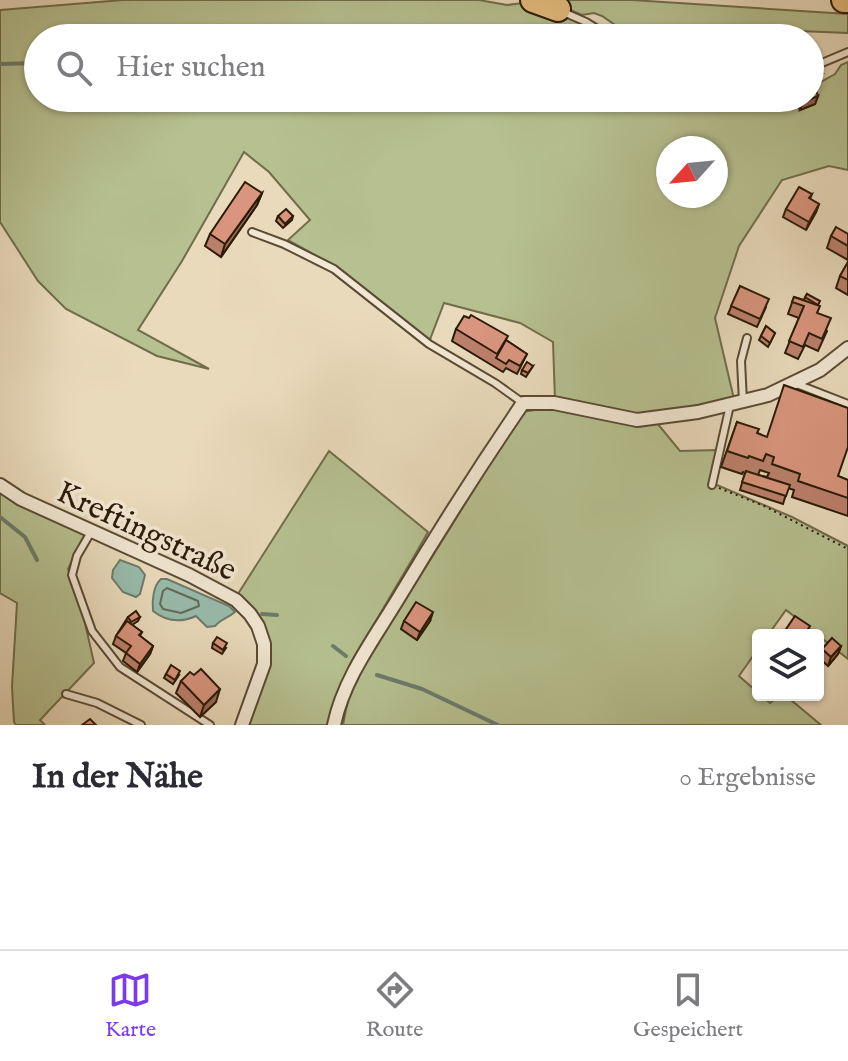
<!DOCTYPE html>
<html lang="de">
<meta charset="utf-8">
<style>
body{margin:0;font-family:"IM FELL English",serif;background:#f7f7f7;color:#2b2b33}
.controls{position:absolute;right:24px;bottom:24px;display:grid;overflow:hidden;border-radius:8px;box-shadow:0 2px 6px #0004}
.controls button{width:72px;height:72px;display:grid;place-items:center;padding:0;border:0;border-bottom:2px solid #e1e1e2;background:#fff;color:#2b2b33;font:40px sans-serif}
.compass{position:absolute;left:656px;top:136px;width:72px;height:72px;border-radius:50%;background:#fff;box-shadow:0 2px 6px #0004;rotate:243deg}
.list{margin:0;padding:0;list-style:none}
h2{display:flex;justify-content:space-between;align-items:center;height:104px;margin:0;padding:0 32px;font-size:34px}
h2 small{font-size:26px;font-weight:400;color:#7c7c81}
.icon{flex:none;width:44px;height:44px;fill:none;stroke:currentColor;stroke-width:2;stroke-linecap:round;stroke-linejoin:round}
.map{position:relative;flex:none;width:848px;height:725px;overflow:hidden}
.search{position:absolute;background:#fff;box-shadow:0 2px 6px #0004;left:24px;right:24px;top:24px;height:88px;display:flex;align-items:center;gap:20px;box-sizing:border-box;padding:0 28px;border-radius:44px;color:#7c7c81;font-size:30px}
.sheet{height:224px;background:#fff}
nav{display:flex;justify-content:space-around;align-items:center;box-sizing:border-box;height:112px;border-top:2px solid #e1e1e2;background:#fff;font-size:22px;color:#7c7c81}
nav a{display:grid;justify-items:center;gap:4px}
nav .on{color:#7c3aed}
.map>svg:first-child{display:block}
.green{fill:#b6c090;stroke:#706d4b;stroke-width:2;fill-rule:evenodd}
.water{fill:#98bbac;stroke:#6c7b6a;stroke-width:2}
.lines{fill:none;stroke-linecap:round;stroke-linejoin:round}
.shore{stroke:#626a59;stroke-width:2}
.stream{stroke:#6c7b6a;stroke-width:4}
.lane-casing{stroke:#5a4a33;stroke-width:10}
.street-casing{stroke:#5a4a33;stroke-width:16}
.highway-casing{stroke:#2b1a06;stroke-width:28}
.path{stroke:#2b1a06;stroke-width:2;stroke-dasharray:2 4;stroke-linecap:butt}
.lane{stroke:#f1e7d3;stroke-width:6}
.street{stroke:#f1e7d3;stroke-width:12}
.highway{stroke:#e4bd7e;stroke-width:24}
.wall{fill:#bb806c;stroke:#2b1a06;stroke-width:2;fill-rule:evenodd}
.shaded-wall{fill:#986858;stroke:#2b1a06;stroke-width:2}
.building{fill:#d9957e;stroke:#2b1a06;stroke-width:2}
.labels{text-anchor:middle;stroke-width:7;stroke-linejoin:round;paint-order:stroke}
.street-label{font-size:32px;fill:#2b1a06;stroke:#f1e7d3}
</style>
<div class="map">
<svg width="848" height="725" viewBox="0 0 848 725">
<rect width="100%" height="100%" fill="#e9dabb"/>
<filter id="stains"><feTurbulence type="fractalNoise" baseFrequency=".0025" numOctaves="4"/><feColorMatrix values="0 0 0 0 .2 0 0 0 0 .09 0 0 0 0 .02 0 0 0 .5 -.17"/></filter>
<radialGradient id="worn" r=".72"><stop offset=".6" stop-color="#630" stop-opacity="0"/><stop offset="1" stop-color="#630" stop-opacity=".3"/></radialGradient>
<g class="green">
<path d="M123,0H479L507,5L523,3L552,10L583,24L603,38H38V98H741L745,102L795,98L800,110L815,104L810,88L835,74L841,65L848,62V170L829,166L782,180L739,246L715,318L734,399L638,416L555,400L553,342L520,323L444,303L429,342L333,265L288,240L310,220L269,172L244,152L182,261L138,330L209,369L157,356L66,309L38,281L0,222V10ZM668,148H716V196H668Z"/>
<polygon points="547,0 632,0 848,14 848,33 753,29 744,38 634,38 602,16 594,13 582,15"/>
<polygon points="553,407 657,423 680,451 717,450 710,482 792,517 848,546 848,659 786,610 768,635 758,635 758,649 739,676 770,703 780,695 785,695 821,725 343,725 350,689 522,412"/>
<path d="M329,451L428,532C393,595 349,657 328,725H247L266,646L236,597Z"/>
<polygon points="0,490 85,534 68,569 82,610 94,663 40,720 45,725 16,725 14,722 12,687 17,603 0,593"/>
</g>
<g class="water">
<polygon points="120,560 139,567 145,575 140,594 136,597 123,592 112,578 113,570"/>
<path d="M161,579H167L229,606L235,612C228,618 221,619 215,626L207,627L196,616C181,623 167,622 153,611C152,601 153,586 161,579Z"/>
</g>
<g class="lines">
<polygon class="shore" points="167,588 198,601 199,606 181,613 163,609 160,604 163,591"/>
<g class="stream">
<polyline points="192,38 192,37"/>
<polyline points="0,64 38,63"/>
<polyline points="0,517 25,537 37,560"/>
<polyline points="262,614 277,615"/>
<polyline points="333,646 346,656"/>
<polyline points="377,675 422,689 498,725"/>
</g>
<defs>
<g id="lane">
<polyline points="561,11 586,22 612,38"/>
<polyline points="810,68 848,52"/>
<polyline points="252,232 284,244 334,269 429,344 495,383 523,403"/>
<polyline points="794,383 848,404"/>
<polyline points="743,402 741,361 747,338"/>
<polyline points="712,485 730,405"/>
<polyline points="91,532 77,556 72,575 92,631 120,667 210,725"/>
<polyline points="66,694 97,703 141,725"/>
</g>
<g id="street">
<polyline points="0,485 21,499 189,575 236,600 250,614 258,626 264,644 264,664 242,725"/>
<path d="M334,725C344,677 376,636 401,594C440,529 480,466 523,403H554L637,420L698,412L768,395L820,370L848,348"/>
</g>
<g id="highway">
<polyline points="533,0 558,9"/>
<polyline points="844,0 848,0"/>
</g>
</defs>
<use href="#lane" class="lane-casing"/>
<use href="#street" class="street-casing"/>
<use href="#highway" class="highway-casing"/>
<g class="path">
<polyline points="749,38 754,32 759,33"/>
<polyline points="810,83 823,77 824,73"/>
<polyline points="719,488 764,506 848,549"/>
</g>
<use href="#lane" class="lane"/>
<use href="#street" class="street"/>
<use href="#highway" class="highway"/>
</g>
<g class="wall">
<polygon points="818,96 815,104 800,110 795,98 810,98"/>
<polygon points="262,193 257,205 221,257 205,246 210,234"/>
<polygon points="812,194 810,199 819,204 816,212 806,230 783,217 786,209"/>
<polygon points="278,216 293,216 292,220 283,228 276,221"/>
<polygon points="848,234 848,260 827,248 831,236"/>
<polygon points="848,262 848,295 836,288 840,276"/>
<polygon points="740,286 766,307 757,327 728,314"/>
<polygon points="807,294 818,305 817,313 827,331 818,351 805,345 798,359 785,353 799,318 788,314 794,297 804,300"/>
<polygon points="766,326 775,333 768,347 759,340"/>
<polygon points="456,329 506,340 527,354 517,374 506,368 503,372 452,341"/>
<polygon points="533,366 526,377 521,374 522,370"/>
<path d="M737,422L838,476L848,480V516L792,497L794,490L788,488L783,504L740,490L745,473L743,472L742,474L721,467ZM760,470L769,473L767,477L758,475Z"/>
<polygon points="128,617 140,617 138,621 132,625 142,632 140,636 153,646 150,654 137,672 123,661 126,653 113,644 116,636"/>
<polygon points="404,621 430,621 417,640 401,629"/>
<polygon points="213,643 226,648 222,654 212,648"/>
<polygon points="841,646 838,654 828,666 819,658 822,649"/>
<polygon points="166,674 179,675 173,684 164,678"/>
<polygon points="194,675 216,702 200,717 176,693 181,681"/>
</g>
<g class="shaded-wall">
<polygon points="818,96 815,104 800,110 803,102"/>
<polygon points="262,193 257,205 221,257 225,244"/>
<polygon points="819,204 816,212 806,230 809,222"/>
<polygon points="433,612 430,621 417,640 420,632"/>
<polygon points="153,646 150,654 137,672 140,664"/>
<polygon points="841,646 838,654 828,666 831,657"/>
<polygon points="220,689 216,702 200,717 204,705"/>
</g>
<g class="building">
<polygon points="812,80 818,96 803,102 802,98 810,98 810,81"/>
<polygon points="245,182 262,193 225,244 210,234"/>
<polygon points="799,187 812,194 809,198 819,204 809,222 786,209"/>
<polygon points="286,209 293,216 285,224 278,216"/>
<polygon points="836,227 848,234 848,246 831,236"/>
<polygon points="848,262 848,280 840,276"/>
<polygon points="740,286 769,299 760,319 731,306"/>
<polygon points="807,294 820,301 818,305 805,297"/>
<polygon points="794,297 820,306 817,313 831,318 822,339 809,333 803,347 789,341 804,306 792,302"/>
<polygon points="471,315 508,336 497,354 456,329 464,316 469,318"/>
<polygon points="766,326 775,333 770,343 761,336"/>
<polygon points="506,340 527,354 520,366 509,360 506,364 496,358"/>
<polygon points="527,362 533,366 528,373 522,370"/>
<polygon points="784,385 848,408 848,447 838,476 848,480 848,498 798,481 800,474 772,464 774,457 766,454 763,461 749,456 748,458 727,451 737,422 759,429 757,433 767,437"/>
<polygon points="746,471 790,485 786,496 742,482"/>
<polygon points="416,602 433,612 420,632 404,621"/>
<polygon points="136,611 140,617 131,622 128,617"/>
<polygon points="795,616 810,626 804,635 782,635"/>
<polygon points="127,621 142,632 139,635 153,646 140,664 126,653 131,646 116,636"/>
<polygon points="217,637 227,643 223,650 213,643"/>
<polygon points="832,638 841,646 831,657 822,649"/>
<polygon points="171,665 180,671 175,680 166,674"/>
<polygon points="201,669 220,689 204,705 181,681 190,672 194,675"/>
<polygon points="90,719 96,725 82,725"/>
</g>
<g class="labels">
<g class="street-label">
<text transform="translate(147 530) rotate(25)" y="11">Kreftingstraße</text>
</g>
</g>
<rect width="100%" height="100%" filter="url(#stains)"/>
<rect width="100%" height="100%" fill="url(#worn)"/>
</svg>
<div class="controls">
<button><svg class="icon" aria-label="layers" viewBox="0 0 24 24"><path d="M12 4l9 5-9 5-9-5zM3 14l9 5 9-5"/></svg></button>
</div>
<svg class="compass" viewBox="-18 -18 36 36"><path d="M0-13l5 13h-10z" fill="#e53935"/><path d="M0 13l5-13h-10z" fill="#7c7c81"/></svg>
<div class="search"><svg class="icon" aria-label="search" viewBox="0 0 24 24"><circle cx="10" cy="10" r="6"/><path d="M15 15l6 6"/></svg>Hier suchen</div>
</div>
<section class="sheet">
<h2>In der Nähe<small>0 Ergebnisse</small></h2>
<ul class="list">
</ul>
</section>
<nav>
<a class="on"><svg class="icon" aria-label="map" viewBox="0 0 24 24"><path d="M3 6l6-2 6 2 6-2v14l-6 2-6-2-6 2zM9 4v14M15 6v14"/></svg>Karte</a>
<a><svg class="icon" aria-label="directions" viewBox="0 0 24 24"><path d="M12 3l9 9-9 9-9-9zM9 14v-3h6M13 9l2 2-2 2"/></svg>Route</a>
<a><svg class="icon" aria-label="saved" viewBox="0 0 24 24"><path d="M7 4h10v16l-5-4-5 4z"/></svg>Gespeichert</a>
</nav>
